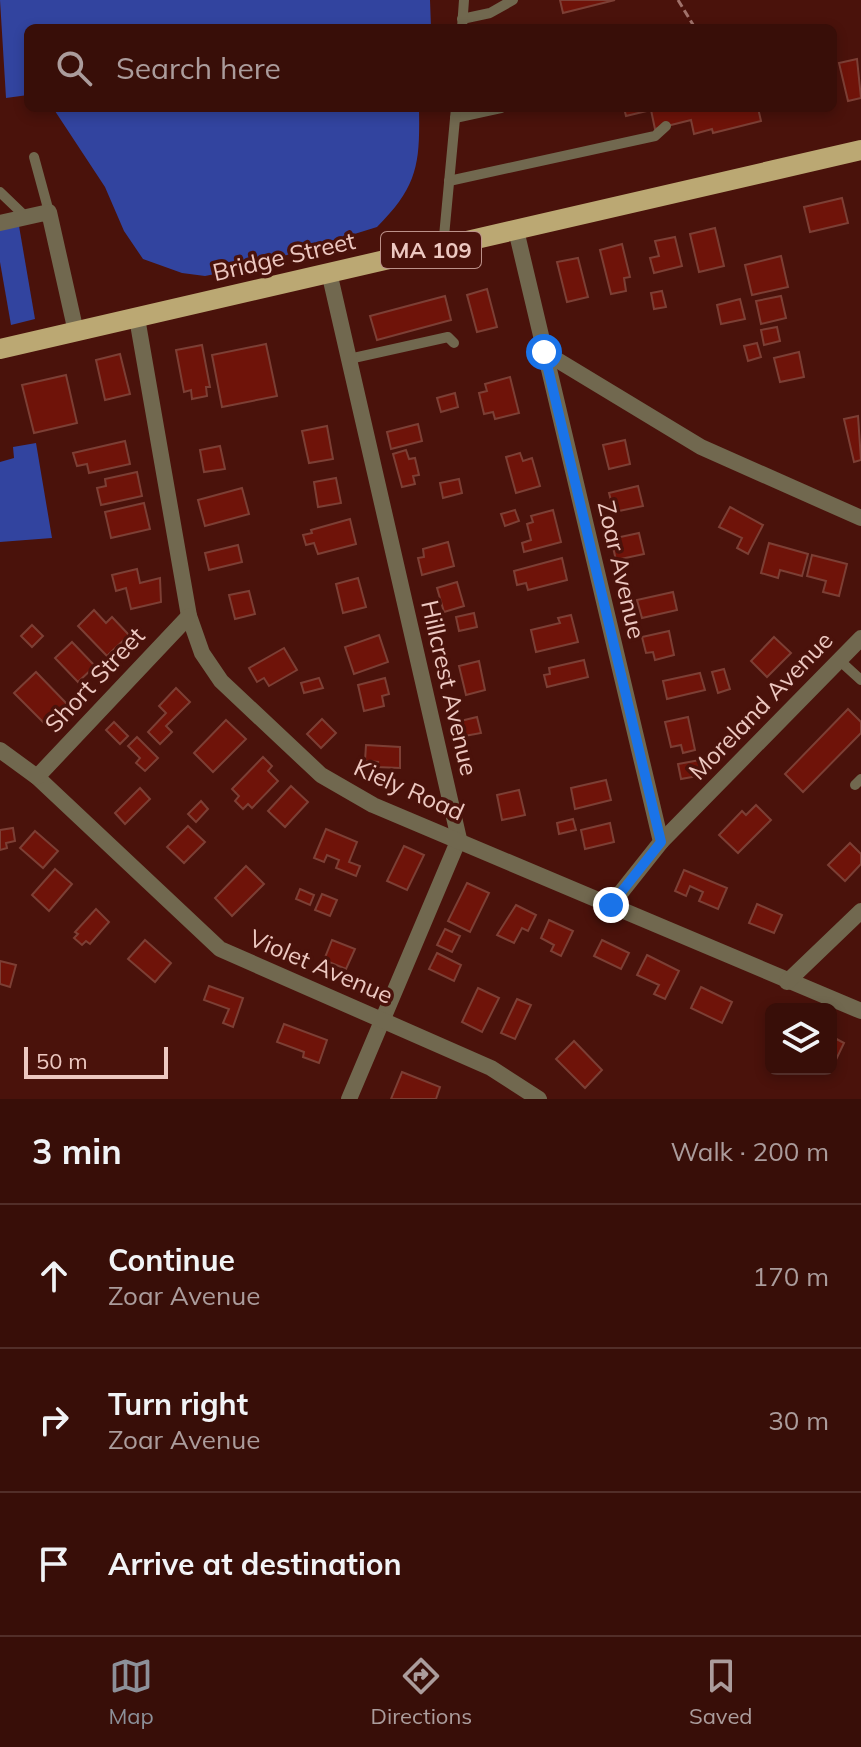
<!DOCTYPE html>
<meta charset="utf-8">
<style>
body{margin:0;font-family:Mulish,sans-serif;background:#431c16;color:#f1f3f6}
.controls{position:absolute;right:24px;bottom:24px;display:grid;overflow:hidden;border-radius:12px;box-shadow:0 4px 12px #0003}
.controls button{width:72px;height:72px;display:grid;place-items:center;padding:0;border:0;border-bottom:2px solid #522e29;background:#380e08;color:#f1f3f6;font:40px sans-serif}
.scale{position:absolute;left:24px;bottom:20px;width:144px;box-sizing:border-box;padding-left:8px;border:4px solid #edc8c1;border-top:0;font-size:22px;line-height:28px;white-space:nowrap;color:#edc8c1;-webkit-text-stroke:6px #4a120b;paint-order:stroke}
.stop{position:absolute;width:24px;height:24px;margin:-18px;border:6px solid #1a73e8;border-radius:50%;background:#fff}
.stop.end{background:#1a73e8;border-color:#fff;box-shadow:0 2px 8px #0008}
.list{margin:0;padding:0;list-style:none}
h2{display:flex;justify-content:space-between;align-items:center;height:104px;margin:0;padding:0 32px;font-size:34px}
h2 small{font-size:26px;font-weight:400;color:#ab9c9c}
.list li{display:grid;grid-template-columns:52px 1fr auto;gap:24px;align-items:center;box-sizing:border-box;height:144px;padding:0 32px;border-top:2px solid #522e29}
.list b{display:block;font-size:30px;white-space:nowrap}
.list p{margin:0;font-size:26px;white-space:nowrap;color:#ab9c9c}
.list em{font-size:26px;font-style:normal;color:#ab9c9c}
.icon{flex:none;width:44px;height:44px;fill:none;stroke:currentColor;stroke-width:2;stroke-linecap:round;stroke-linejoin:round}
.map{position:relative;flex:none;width:861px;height:1099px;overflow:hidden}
.search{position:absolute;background:#380e08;box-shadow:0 4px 12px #0003;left:24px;right:24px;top:24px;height:88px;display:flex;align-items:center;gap:20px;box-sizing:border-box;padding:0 28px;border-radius:12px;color:#ab9c9c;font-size:30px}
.sheet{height:536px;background:#380e08}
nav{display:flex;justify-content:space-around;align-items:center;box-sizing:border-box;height:112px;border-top:2px solid #522e29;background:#380e08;font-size:22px;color:#ab9c9c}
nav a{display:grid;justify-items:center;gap:4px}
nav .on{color:#8c9099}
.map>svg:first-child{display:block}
.green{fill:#32449f}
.building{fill:#6f1309;stroke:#7c3f35;stroke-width:2}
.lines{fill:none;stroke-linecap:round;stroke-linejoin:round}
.path{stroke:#a0726b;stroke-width:3;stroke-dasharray:8 4;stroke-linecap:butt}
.lane{stroke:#71684f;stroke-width:10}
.street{stroke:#71684f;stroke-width:16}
.primary{stroke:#bba873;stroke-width:20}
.route{stroke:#1a73e8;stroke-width:10}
.labels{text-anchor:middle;stroke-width:7;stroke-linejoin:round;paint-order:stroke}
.shield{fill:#4a120b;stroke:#bc918a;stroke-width:2}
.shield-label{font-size:22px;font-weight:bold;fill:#edc8c1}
.street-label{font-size:24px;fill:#edc8c1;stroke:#4a120b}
</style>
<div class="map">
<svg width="861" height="1099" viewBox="0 0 861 1099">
<rect width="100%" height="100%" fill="#4a120b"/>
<g class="green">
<polygon points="0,0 430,0 431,28 28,28 28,95 6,98"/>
<path d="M53,108H419C420,164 418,186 377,227L245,268L205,276L182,273L143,259L124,231L105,187Z"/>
<polygon points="19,226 35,319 11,325 0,262 0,230"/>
<polygon points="36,443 52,538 0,542 0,462 14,458 13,447"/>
</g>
<g class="building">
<polygon points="560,0 615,0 563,13"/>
<polygon points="857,59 861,98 848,101 839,63"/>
<polygon points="624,108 758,108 761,121 713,133 712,129 694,134 691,120 655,129 651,110 626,116"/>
<polygon points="842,198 848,223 810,232 804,207"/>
<polygon points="715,228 724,266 699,272 690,234"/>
<polygon points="675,237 682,266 654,273 650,258 659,256 655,241"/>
<polygon points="622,244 630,277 624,278 626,291 611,294 600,250"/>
<polygon points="781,256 788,287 752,295 745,265"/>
<polygon points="578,258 588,297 567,302 557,262"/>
<polygon points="487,289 497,327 477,332 467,295"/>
<polygon points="662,291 666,307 654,309 651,293"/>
<polygon points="445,296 451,320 377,340 370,316"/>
<polygon points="781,296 786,318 761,324 756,301"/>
<polygon points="740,299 745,319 721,324 717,305"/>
<polygon points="777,327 780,341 764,345 761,330"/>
<polygon points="757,343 761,357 748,361 744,346"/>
<polygon points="266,344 277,396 222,407 212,355"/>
<polygon points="202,345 210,387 206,387 207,396 192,399 191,390 184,392 176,350"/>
<polygon points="799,352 804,377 780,382 774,358"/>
<polygon points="120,354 130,394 105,400 96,360"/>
<polygon points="66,375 77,423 34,433 22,385"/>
<polygon points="510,377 519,413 495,419 493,412 484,414 479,393 487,391 485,384"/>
<polygon points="455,393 458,407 441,412 437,398"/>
<polygon points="858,416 861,460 854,462 844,419"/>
<polygon points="418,424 422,441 391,449 387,432"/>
<polygon points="327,426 333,459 309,463 302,431"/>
<polygon points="625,440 630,464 609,469 603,445"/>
<polygon points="125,441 130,464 89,473 87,464 77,466 73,453"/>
<polygon points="220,446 225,469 204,472 200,450"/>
<polygon points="406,450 409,459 415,458 419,475 413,476 415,484 402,487 393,454"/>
<polygon points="520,453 523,461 532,458 540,486 516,493 506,457"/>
<polygon points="137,472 142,496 101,505 97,488 106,486 105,479"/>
<polygon points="336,478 341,503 318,507 314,482"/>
<polygon points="459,479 462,493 443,498 440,483"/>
<polygon points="638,486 643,506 614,512 609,493"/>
<polygon points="242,488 249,514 205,526 198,500"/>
<polygon points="144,503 150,529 111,538 105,512"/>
<polygon points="730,507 763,525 748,554 737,548 742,538 719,527"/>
<polygon points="515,510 519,521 505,526 501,514"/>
<polygon points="553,510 561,542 524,552 522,543 531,540 527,524 533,522 531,516"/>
<polygon points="350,519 356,544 318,554 314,543 306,545 303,535 312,533 311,530"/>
<polygon points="639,533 644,554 616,560 611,539"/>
<polygon points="448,542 454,566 422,575 418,558 424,557 423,549"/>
<polygon points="769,543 808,554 802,576 780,570 778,578 761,573"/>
<polygon points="238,545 242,562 209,570 205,553"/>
<polygon points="812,555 847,564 839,596 823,592 826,581 807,576"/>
<polygon points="562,558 567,580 528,590 526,583 517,585 514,571"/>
<polygon points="137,569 140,583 160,578 161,602 131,609 126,588 116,591 112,575"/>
<polygon points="358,578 366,607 343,613 336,584"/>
<polygon points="457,582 464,606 444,612 437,588"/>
<polygon points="249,591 255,614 235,619 229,595"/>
<polygon points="673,592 677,610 642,618 637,600"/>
<polygon points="94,610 106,623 112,617 129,635 107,656 78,626"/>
<polygon points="474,613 477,627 459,631 456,617"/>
<polygon points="571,615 578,642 536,652 531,630 560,623 558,618"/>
<polygon points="32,625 43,636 32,647 21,636"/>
<polygon points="669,631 674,655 655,660 653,652 646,653 642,637"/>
<polygon points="379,635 388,662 354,674 345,647"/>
<polygon points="774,637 791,653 767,677 751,661"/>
<polygon points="72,642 95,666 78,682 55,658"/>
<polygon points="284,648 297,670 269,686 264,678 257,682 249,668"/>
<polygon points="584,660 588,677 547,687 544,675 550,674 549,668"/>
<polygon points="479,661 485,690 466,695 459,666"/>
<polygon points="724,669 730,689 718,693 712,672"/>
<polygon points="36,672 67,704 46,725 14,693"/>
<polygon points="700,673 705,690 667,699 663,681"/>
<polygon points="319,678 323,688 304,693 301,683"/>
<polygon points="385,678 389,694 382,696 384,706 364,711 358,685"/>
<polygon points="176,688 190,702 166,726 172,732 160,744 148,732 166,713 159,706"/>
<polygon points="848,709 861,722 861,733 803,792 785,774"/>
<polygon points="477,717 481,733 459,737 456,722"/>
<polygon points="688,717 695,750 683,753 681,745 671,747 665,722"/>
<polygon points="322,719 336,733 321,748 307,734"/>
<polygon points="226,720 246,739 213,772 194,753"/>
<polygon points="114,722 128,736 120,744 106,730"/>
<polygon points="137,737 158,758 145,771 136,763 140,758 128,746"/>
<polygon points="366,745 400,747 400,768 377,767 378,762 365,761"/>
<polygon points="263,757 272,766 268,771 278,781 252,808 248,804 243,809 235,801 239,796 232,789"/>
<polygon points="700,760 703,775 681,779 678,764"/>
<polygon points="606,780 611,800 575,809 571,788"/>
<polygon points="291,786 308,802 285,827 268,811"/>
<polygon points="140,788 150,799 125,824 115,813"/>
<polygon points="519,790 525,815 502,820 497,795"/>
<polygon points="201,801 208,809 196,822 188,814"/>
<polygon points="756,805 771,820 738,853 719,835 742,811 746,815"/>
<polygon points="573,819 576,830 559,834 557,823"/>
<polygon points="610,823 614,842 585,849 581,830"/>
<polygon points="188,826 205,842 184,863 167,847"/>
<polygon points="13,828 15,841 6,843 7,848 0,850 0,830"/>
<polygon points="326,829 357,842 349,862 360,866 356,876 336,868 339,860 327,855 324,862 314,858"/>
<polygon points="35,831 58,851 43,868 20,848"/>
<polygon points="850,843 861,854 861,864 845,881 828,865"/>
<polygon points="404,846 424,855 407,890 387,881"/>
<polygon points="246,866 264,884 232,916 215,898"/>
<polygon points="55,869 72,884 49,911 32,895"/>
<polygon points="684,870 727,888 718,909 699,901 703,892 690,886 686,896 675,891"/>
<polygon points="467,883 489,893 470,932 448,921"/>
<polygon points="300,889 314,895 310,905 296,899"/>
<polygon points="322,894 337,900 330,916 315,910"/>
<polygon points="757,904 782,915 774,933 749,923"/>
<polygon points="516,905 536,915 528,931 522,928 514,943 497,935"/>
<polygon points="96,909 109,922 90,944 86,941 82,945 74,938 78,934 75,932"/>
<polygon points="549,920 573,931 561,956 551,951 554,945 541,938"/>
<polygon points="445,929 460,936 452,952 437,945"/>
<polygon points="145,940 171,963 155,982 128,959"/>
<polygon points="332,940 355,949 346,969 324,960"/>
<polygon points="602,940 629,953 621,969 594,956"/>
<polygon points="437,953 461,965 454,981 429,969"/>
<polygon points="647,955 679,971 665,999 654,994 659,985 637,975"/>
<polygon points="0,961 16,965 10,987 0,984"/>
<polygon points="209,986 243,998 233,1027 223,1023 229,1009 204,1000"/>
<polygon points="701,987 732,1002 722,1023 691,1008"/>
<polygon points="478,988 499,998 482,1032 462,1022"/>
<polygon points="517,999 531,1005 515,1039 501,1033"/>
<polygon points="284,1024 327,1040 319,1063 303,1057 304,1052 277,1042"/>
<polygon points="831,1036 844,1043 832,1068 831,1067"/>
<polygon points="574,1041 602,1070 585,1088 556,1059"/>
<polygon points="402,1072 440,1087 436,1099 391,1099"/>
</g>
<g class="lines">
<polyline class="path" points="678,0 695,28"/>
<g class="lane">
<polyline points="462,19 490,13 513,0"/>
<polyline points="462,28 464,0"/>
<polyline points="455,118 501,108"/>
<polyline points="34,157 49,212"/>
<polyline points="449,181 655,136 666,126"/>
<polyline points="0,192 26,217"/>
<polyline points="443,247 456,108"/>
<polyline points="349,359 448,337 454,343"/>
<polyline points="839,660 861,680"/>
<polyline points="855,785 861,779"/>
</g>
<g class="street">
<polyline points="0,223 49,212 76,332"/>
<polyline points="516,230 661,842 611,905"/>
<polyline points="329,272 459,839 349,1099"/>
<polyline points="137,318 189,616 202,653 221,681 321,775 373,805 861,1011"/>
<polyline points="544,352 701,447 861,518"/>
<polyline points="0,750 37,777 220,949 491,1068 539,1099"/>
<polyline points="37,777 189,616"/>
<polyline points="661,842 861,638"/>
<polyline points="787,982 861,911"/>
</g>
<polyline class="primary" points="0,349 861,150"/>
</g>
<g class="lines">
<polyline class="route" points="544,352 661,842 611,905"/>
</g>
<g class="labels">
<rect class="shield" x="381" y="232" width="100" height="36" rx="6"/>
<g class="shield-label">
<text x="431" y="258">MA 109</text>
</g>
<g class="street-label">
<text transform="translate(284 257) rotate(-13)" y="8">Bridge Street</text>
<text transform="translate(621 570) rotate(77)" y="8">Zoar Avenue</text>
<text transform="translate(95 680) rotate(-47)" y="8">Short Street</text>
<text transform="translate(449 688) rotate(77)" y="8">Hillcrest Avenue</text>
<text transform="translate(761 706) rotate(-46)" y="8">Moreland Avenue</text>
<text transform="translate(409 790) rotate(24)" y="8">Kiely Road</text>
<text transform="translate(321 967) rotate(23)" y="8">Violet Avenue</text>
</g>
</g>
</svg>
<div class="controls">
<button><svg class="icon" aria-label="layers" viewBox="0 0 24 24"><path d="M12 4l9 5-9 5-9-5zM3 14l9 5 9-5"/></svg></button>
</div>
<div class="scale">50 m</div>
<div class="stop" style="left:544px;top:352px"></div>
<div class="stop end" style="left:611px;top:905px"></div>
<div class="search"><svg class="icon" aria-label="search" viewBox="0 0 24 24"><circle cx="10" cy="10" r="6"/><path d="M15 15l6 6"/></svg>Search here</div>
</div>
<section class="sheet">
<h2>3 min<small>Walk · 200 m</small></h2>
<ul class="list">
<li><svg class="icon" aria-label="ahead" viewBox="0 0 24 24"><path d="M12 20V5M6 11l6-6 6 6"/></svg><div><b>Continue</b><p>Zoar Avenue</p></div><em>170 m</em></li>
<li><svg class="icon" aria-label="right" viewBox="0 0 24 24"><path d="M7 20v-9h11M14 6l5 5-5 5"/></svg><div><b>Turn right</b><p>Zoar Avenue</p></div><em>30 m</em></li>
<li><svg class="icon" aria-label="arrive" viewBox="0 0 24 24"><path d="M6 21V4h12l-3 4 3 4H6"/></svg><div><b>Arrive at destination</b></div></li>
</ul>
</section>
<nav>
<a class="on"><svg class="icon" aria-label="map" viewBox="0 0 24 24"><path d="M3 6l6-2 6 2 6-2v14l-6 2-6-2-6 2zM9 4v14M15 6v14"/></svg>Map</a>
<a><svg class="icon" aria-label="directions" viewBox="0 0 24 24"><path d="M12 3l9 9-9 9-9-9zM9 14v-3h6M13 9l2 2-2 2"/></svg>Directions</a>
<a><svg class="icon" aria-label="saved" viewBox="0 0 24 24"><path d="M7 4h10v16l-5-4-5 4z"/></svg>Saved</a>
</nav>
